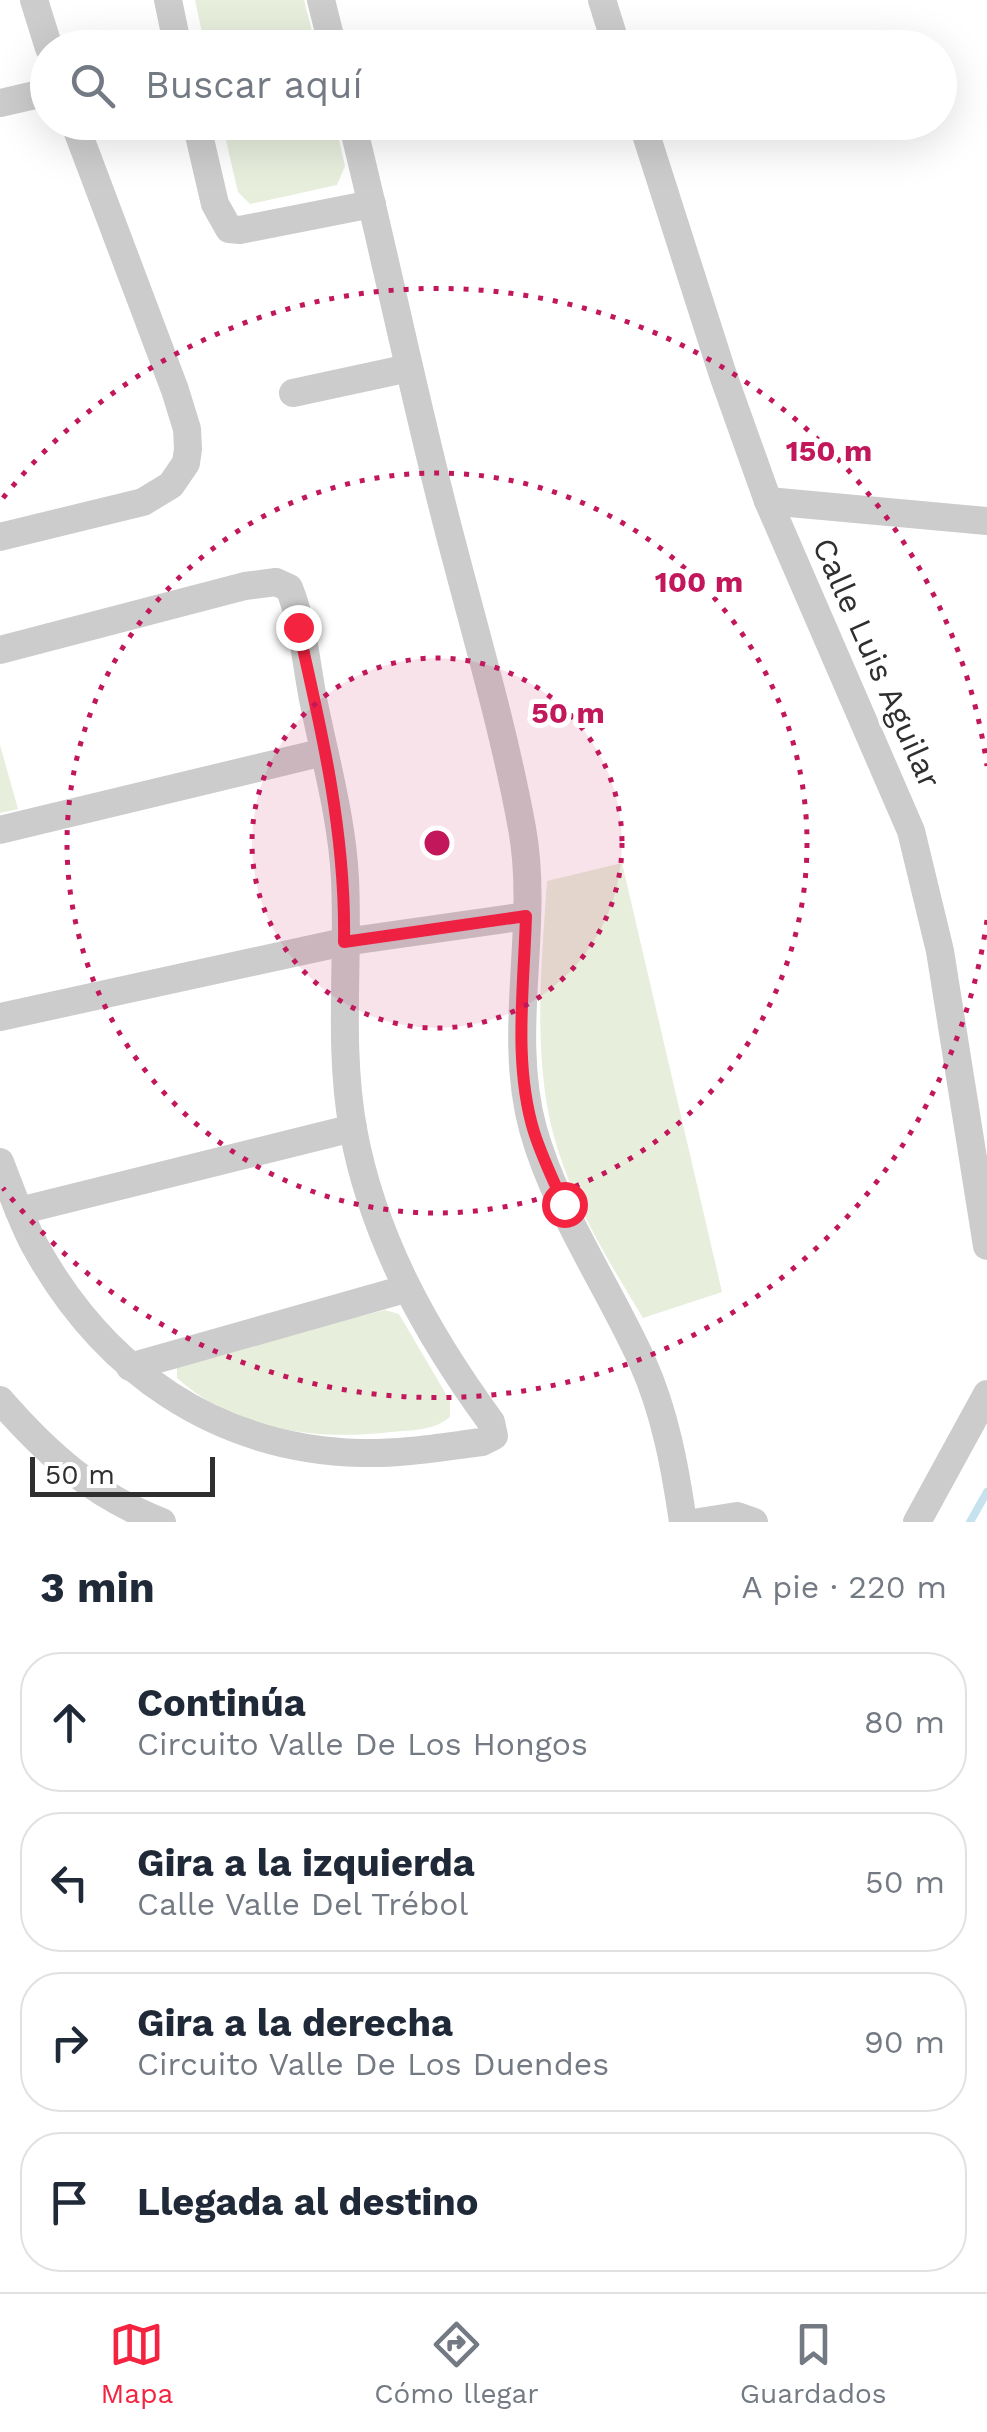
<!DOCTYPE html>
<html lang="es">
<meta charset="utf-8">
<style>
body{margin:0;font-family:"Work Sans",sans-serif;background:#f6f6f7;color:#1f2937}
.scale{position:absolute;left:30px;bottom:25px;width:185px;box-sizing:border-box;padding-left:10px;border:5px solid #2f2f2f;border-top:0;font-size:28px;line-height:35px;white-space:nowrap;color:#2f2f2f;-webkit-text-stroke:8px #fff;paint-order:stroke}
.stop{position:absolute;width:30px;height:30px;margin:-22px;border:8px solid #f42340;border-radius:50%;background:#fff}
.stop.end{background:#f42340;border-color:#fff;box-shadow:0 2px 10px #0008}
.list{margin:0;padding:0;list-style:none}
h2{display:flex;justify-content:space-between;align-items:center;height:130px;margin:0;padding:0 40px;font-size:42px}
h2 small{font-size:32px;font-weight:400;color:#747a83}
.list li{display:grid;grid-template-columns:65px 1fr auto;gap:30px;align-items:center;box-sizing:border-box;height:140px;margin:0 20px 20px;padding:0 20px;border:2px solid #e0e1e3;border-radius:40px}
.list b{display:block;font-size:38px;white-space:nowrap}
.list p{margin:0;font-size:32px;white-space:nowrap;color:#747a83}
.list em{font-size:32px;font-style:normal;color:#747a83}
.icon{flex:none;width:55px;height:55px;fill:none;stroke:currentColor;stroke-width:2;stroke-linecap:round;stroke-linejoin:round}
.map{position:relative;flex:none;width:987px;height:1522px;overflow:hidden}
.search{position:absolute;background:#fff;box-shadow:0 10px 40px #0002;left:30px;right:30px;top:30px;height:110px;display:flex;align-items:center;gap:25px;box-sizing:border-box;padding:0 35px;border-radius:55px;color:#747a83;font-size:38px}
.sheet{height:770px;background:#fff}
nav{display:flex;justify-content:space-around;align-items:center;box-sizing:border-box;height:140px;border-top:2px solid #e0e1e3;background:#fff;font-size:28px;color:#747a83}
nav a{display:grid;justify-items:center;gap:5px}
nav .on{color:#f42340}
.map>svg:first-child{display:block}
.green{fill:#e7eedc}
.lines{fill:none;stroke-linecap:round;stroke-linejoin:round}
.stream{stroke:#c7e2ef;stroke-width:8}
.minor{stroke:#ccc;stroke-width:28}
.route{stroke:#f42340;stroke-width:12}
.ring{fill:none;stroke:#c2185b;stroke-width:5;stroke-dasharray:5 10}
.labels{text-anchor:middle;stroke-width:10;stroke-linejoin:round;paint-order:stroke}
.street-label{font-size:32px;fill:#2f2f2f;stroke:#fff}
.centre{fill:#c2185b;stroke:#fff;stroke-width:5}
.ring-label{font-size:30px;text-anchor:middle;font-weight:bold;fill:#c2185b;stroke:#fff;stroke-width:10;stroke-linejoin:round;paint-order:stroke}
</style>
<div class="map">
<svg width="987" height="1522" viewBox="0 0 987 1522">
<rect width="100%" height="100%" fill="#fff"/>
<g class="green">
<polygon points="195,0 304,0 316,47 205,47"/>
<polygon points="222,123 335,123 345,166 337,185 250,204 238,192"/>
<polygon points="0,745 18,809 0,813"/>
<path d="M622,863L722,1292L643,1318C606,1257 568,1195 551,1125C533,1046 542,961 547,881Z"/>
<path d="M385,1310L399,1314L450,1401V1417C433,1431 413,1430 391,1432C317,1441 235,1430 177,1378V1368L187,1358Z"/>
</g>
<g class="lines">
<polyline class="stream" points="970,1522 987,1492"/>
<g class="minor">
<polyline points="34,0 49,48"/>
<polyline points="168,0 178,48"/>
<polyline points="321,0 333,48"/>
<polyline points="602,0 617,48"/>
<polyline points="0,103 48,92"/>
<polyline points="196,122 215,204 229,229 240,230 372,204"/>
<path d="M352,122C385,255 412,388 446,520C472,622 503,724 522,828C540,927 506,1030 533,1129C555,1209 608,1286 642,1361C665,1412 675,1467 683,1522"/>
<polyline points="642,122 723,375 768,501 911,831 940,951 987,1246"/>
<polyline points="293,393 409,368"/>
<polyline points="768,501 987,521"/>
<polyline points="0,537 143,502 171,485 186,463 188,449 187,429 175,390 74,122"/>
<path d="M0,650L245,586L276,582L289,588C303,622 306,663 313,699C325,759 342,818 345,879C349,962 338,1046 353,1129C373,1238 426,1333 491,1422L494,1436L482,1442C442,1447 401,1454 361,1453C216,1449 104,1371 35,1246C21,1220 11,1190 0,1162"/>
<polyline points="0,830 324,752"/>
<polyline points="0,1017 344,942 526,916"/>
<polyline points="19,1211 353,1128"/>
<polyline points="130,1367 405,1289"/>
<path d="M0,1400C48,1455 93,1495 162,1522"/>
<polyline points="699,1522 737,1516 754,1522"/>
<polyline points="917,1522 987,1394"/>
</g>
</g>
<g class="lines">
<path class="route" d="M298,627C322,731 346,835 344,942L526,916C524,986 513,1064 534,1132C542,1157 553,1180 564,1204"/>
</g>
<circle cx="437" cy="843" r="185" fill="#c2185b" fill-opacity=".12"/>
<g class="ring">
<circle cx="437" cy="843" r="185"/>
<circle cx="437" cy="843" r="370"/>
<path d="M987 920A555 555 0 0 1 3 1188M3 498A555 555 0 0 1 987 766"/>
</g>
<g class="labels">
<g class="street-label">
<text transform="translate(877 663) rotate(66)" y="11">Calle Luis Aguilar</text>
</g>
</g>
<circle cx="437" cy="843" r="15" class="centre"/>
<g class="ring-label">
<text x="829" y="461">150 m</text>
<text x="699" y="592">100 m</text>
<text x="568" y="723">50 m</text>
</g>
</svg>
<div class="scale">50 m</div>
<div class="stop" style="left:564px;top:1204px"></div>
<div class="stop end" style="left:298px;top:627px"></div>
<div class="search"><svg class="icon" aria-label="search" viewBox="0 0 24 24"><circle cx="10" cy="10" r="6"/><path d="M15 15l6 6"/></svg>Buscar aquí</div>
</div>
<section class="sheet">
<h2>3 min<small>A pie · 220 m</small></h2>
<ul class="list">
<li><svg class="icon" aria-label="ahead" viewBox="0 0 24 24"><path d="M12 20V5M6 11l6-6 6 6"/></svg><div><b>Continúa</b><p>Circuito Valle De Los Hongos</p></div><em>80 m</em></li>
<li><svg class="icon" aria-label="left" viewBox="0 0 24 24"><path d="M17 20v-9H6M10 6l-5 5 5 5"/></svg><div><b>Gira a la izquierda</b><p>Calle Valle Del Trébol</p></div><em>50 m</em></li>
<li><svg class="icon" aria-label="right" viewBox="0 0 24 24"><path d="M7 20v-9h11M14 6l5 5-5 5"/></svg><div><b>Gira a la derecha</b><p>Circuito Valle De Los Duendes</p></div><em>90 m</em></li>
<li><svg class="icon" aria-label="arrive" viewBox="0 0 24 24"><path d="M6 21V4h12l-3 4 3 4H6"/></svg><div><b>Llegada al destino</b></div></li>
</ul>
</section>
<nav>
<a class="on"><svg class="icon" aria-label="map" viewBox="0 0 24 24"><path d="M3 6l6-2 6 2 6-2v14l-6 2-6-2-6 2zM9 4v14M15 6v14"/></svg>Mapa</a>
<a><svg class="icon" aria-label="directions" viewBox="0 0 24 24"><path d="M12 3l9 9-9 9-9-9zM9 14v-3h6M13 9l2 2-2 2"/></svg>Cómo llegar</a>
<a><svg class="icon" aria-label="saved" viewBox="0 0 24 24"><path d="M7 4h10v16l-5-4-5 4z"/></svg>Guardados</a>
</nav>
